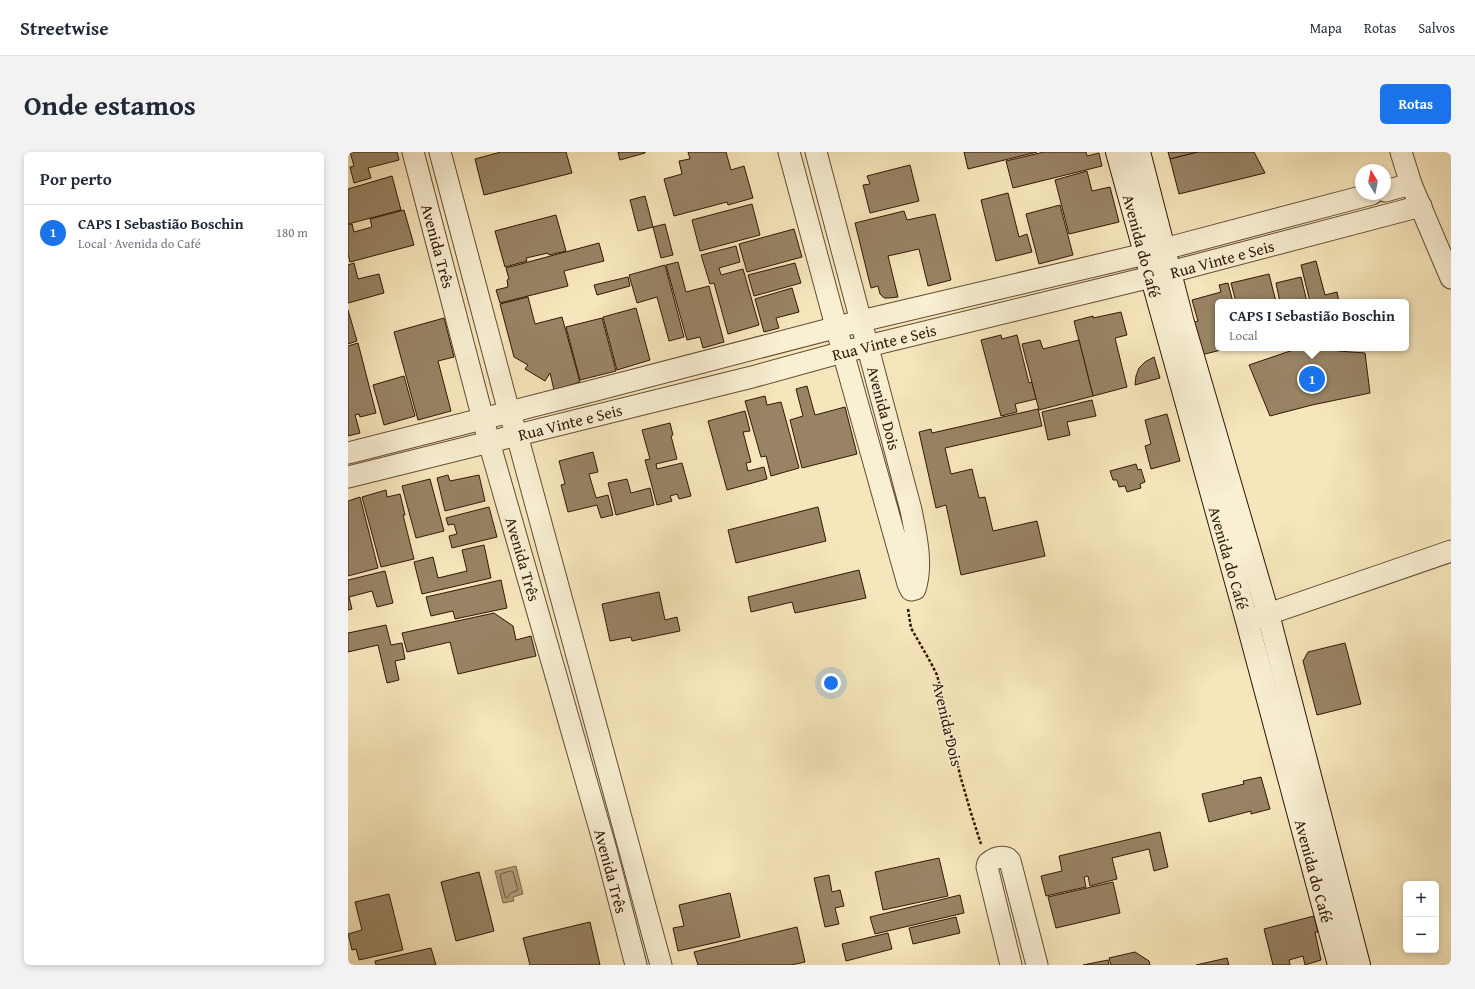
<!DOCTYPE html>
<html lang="pt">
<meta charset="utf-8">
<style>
body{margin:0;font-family:"Gentium Book Plus",serif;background:#f2f2f3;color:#1f2937}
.controls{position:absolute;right:12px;bottom:12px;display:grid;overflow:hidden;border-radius:6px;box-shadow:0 2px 6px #0003}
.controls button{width:36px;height:36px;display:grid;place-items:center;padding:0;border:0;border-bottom:1px solid #e0e1e3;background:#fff;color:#1f2937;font:20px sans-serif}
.compass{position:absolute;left:1007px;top:12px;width:36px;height:36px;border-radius:50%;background:#fff;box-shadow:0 2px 6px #0003;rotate:350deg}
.you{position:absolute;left:483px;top:531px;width:14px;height:14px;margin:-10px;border:3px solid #fff;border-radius:50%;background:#1a73e8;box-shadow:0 0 0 6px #1a73e833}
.badge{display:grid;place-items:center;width:26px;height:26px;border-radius:50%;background:#1a73e8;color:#fff;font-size:13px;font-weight:700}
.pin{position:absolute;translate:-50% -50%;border:2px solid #fff;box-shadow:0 1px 4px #0006}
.popup{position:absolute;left:867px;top:147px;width:194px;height:52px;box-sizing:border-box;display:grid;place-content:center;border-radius:6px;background:#fff;filter:drop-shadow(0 1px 3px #0005);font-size:13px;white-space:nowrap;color:#747a83}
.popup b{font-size:15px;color:#1f2937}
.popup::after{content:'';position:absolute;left:50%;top:100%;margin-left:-8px;border:8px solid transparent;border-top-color:#fff}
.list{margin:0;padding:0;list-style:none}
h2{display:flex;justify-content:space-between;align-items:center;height:52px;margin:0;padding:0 16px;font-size:17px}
h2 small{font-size:13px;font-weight:400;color:#747a83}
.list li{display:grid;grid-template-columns:26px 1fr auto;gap:12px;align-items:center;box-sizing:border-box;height:56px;padding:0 16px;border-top:1px solid #e0e1e3}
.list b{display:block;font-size:15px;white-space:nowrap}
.list p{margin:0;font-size:13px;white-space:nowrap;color:#747a83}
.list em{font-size:13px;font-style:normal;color:#747a83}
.map{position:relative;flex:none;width:1103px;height:813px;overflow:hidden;border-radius:6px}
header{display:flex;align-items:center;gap:24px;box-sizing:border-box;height:56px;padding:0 20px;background:#fff;border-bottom:1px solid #e0e1e3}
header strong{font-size:19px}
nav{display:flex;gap:22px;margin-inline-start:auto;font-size:14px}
.intro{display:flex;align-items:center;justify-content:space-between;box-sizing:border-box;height:96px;padding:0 24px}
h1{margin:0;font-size:28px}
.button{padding:10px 18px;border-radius:6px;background:#1a73e8;color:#fff;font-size:14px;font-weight:700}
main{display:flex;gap:24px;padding:0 24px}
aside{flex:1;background:#fff;border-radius:6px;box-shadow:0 2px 6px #0003}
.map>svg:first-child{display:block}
.water{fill:#b3a07d;stroke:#7f694d}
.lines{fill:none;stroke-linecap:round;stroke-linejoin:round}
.shore{stroke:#725c42;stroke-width:1}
.building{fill:#988364;stroke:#321706}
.minor-casing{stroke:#634b33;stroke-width:23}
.secondary-casing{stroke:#321706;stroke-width:24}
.path{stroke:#321706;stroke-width:2.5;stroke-dasharray:3 2;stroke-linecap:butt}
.minor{stroke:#f9efd3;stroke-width:21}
.secondary{stroke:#f9efd3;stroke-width:22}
.labels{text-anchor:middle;stroke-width:3;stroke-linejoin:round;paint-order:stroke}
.street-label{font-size:16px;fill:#321706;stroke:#f9efd3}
</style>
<header>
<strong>Streetwise</strong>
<nav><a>Mapa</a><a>Rotas</a><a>Salvos</a></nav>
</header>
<div class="intro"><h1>Onde estamos</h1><a class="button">Rotas</a></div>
<main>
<aside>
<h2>Por perto<small></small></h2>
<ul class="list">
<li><span class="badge">1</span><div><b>CAPS I Sebastião Boschin</b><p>Local · Avenida do Café</p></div><em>180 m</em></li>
</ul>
</aside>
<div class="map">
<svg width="1103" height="813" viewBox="0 0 1103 813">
<rect width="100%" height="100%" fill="#f6e6bb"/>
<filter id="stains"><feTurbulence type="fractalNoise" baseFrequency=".005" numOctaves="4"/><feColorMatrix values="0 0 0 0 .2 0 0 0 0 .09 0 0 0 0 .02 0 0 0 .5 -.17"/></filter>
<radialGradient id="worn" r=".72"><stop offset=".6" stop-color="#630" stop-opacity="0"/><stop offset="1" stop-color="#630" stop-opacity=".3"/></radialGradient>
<polygon class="water" points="168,714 175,742 165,745 166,749 155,751 147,719"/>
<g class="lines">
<polygon class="shore" points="163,719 165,720 170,738 163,741 159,746 157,745 152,723 153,722"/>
</g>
<g class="building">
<polygon points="2,0 49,0 51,8 20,16 23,26 6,31 2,15 6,14"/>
<polygon points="153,0 218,0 224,21 136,43 127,7"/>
<polygon points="270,0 297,0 297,1 272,8"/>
<polygon points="340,0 378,0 383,18 396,14 405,46 380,53 379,50 326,64 316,27 334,22 331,9 342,7"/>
<polygon points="616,0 689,0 620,17"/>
<polygon points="696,0 738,0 739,4 751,1 754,14 665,36 658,9"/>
<polygon points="820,0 850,0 822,7"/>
<polygon points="850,0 906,0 917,21 831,42 822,7"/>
<polygon points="562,13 571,49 522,61 515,33 522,32 519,24"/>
<polygon points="739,19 744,39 762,35 771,70 721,82 707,28"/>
<polygon points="44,24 53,58 0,72 0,37"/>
<polygon points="660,41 671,85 679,82 684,100 648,109 633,48"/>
<polygon points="297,44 305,75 290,79 282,48"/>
<polygon points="404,52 412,83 352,99 344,68"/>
<polygon points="712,53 725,103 691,112 678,62"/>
<polygon points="56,58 66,93 2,110 0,102 0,73 4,72 6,80 24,75 22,67"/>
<polygon points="556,59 559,68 587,62 603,128 580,134 571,97 540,104 550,145 541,146 536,146 532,142 530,134 523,136 507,71"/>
<polygon points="208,63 218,99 201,103 200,101 178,106 179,109 157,115 147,79"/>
<polygon points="317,72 325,103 313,106 305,75"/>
<polygon points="446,77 454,105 399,120 391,92"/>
<polygon points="251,91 256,109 216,119 220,134 152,151 148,138 160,135 159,128 161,127 158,116"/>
<polygon points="388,94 392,110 371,116 373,123 395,117 411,173 380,182 366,131 362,132 353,103"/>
<polygon points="968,109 977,143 989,140 991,150 962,150 953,113"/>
<polygon points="330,110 338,140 361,134 376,190 355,196 352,185 339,188 318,113"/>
<polygon points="6,111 10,127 31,122 36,141 0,151 0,113"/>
<polygon points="447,111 453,131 406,144 400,123"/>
<polygon points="317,113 336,185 321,189 309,145 289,151 281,123"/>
<polygon points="921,122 928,150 888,150 883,131"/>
<polygon points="280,125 282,134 249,143 246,133"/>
<polygon points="953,125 959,150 932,150 928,131"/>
<polygon points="880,131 885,150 870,150 870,196 881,196 849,204 841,172 850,169 844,148 873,140 871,133"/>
<polygon points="444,136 451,160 428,166 431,176 416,180 407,147"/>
<polygon points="180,145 187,172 214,165 232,230 206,238 202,221 197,229 177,217 180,213 166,205 152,152"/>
<polygon points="288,156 302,208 269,218 255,165"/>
<polygon points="0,158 9,189 0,192"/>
<polygon points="773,160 779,183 767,186 779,235 745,244 726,169 745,164 745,166"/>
<polygon points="96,166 106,205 90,209 103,259 70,268 46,180"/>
<polygon points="254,166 268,219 232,228 218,175"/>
<polygon points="653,183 654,187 669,183 681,231 684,230 688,247 667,252 669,260 653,264 633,188"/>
<polygon points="692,188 695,197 731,188 745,244 691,258 674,192"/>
<polygon points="10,191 28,261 12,265 11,262 7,263 12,281 0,284 0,194"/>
<polygon points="951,196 989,196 990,199 1017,201 1022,241 964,253 922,264 901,213"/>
<polygon points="806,205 812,226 787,233 788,224 791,216 797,210"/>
<polygon points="56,224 67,264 36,273 25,233"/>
<polygon points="459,234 467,263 497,255 509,302 454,316 442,268 455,264 448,237"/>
<polygon points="417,244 419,253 433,250 451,316 423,324 418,304 413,305 397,249"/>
<polygon points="744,248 748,264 719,270 722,283 700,288 694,260"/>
<polygon points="690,257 694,274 597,296 603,322 624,317 631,346 637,345 645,379 689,369 697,404 613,423 598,353 588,356 571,280 583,277 584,281"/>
<polygon points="397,259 402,279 395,280 403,310 398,311 400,319 416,315 419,327 379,338 360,269"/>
<polygon points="819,262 832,309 803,317 797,294 803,292 797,268"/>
<polygon points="322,271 325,283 323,284 329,307 308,312 309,317 334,311 343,344 331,347 329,342 322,344 324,349 309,353 297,308 302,307 294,278"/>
<polygon points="245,300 250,320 241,322 248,346 260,343 265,363 253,366 249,353 220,360 213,333 217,332 211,309"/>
<polygon points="788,312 790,318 793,317 797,330 792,332 793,336 779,340 777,334 771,335 769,328 765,328 762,319"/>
<polygon points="100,323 102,329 131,323 137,349 97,359 89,326"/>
<polygon points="82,327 96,379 68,386 54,334"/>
<polygon points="279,327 283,341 302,336 306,353 268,363 260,331"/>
<polygon points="38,338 39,345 52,342 57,363 55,363 66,407 33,415 14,345"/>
<polygon points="12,345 30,416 0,424 0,349"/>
<polygon points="141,355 149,385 104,396 101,384 109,382 106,372 100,373 98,366"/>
<polygon points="470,355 478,389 388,411 380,378"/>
<polygon points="136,393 143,426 74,442 66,410 85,405 90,426 119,419 114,398"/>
<polygon points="511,418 518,446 447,461 444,450 403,460 400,445"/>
<polygon points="37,419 45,451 29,455 24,439 1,445 4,457 0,458 0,428"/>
<polygon points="153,428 159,456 107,467 105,459 83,464 78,445"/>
<polygon points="311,440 317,468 329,465 332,479 284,489 283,485 262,489 254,452"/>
<polygon points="146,461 165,474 168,488 183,484 188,504 110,522 102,490 59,500 54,481"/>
<polygon points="38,473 43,493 54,491 57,507 47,509 51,528 39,531 30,493 0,500 0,481"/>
<polygon points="997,491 1013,552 969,563 955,509 960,500"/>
<polygon points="913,625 922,657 903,662 903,659 861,670 854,642 896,632 895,629"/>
<polygon points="812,680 820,715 806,719 801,697 764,706 769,727 742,734 740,724 736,725 738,735 698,744 693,724 714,719 711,704"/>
<polygon points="591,706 600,744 535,758 527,720"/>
<polygon points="131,720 146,779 108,789 93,730"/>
<polygon points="481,723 484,740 492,738 496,754 487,756 491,772 477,775 466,726"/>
<polygon points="765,730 772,761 708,776 700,745"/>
<polygon points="382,741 392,785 330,799 325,776 336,774 331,753"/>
<polygon points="41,742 55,798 11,808 8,797 4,798 0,782 14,778 7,750"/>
<polygon points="612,743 616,761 527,782 522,765"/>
<polygon points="966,764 970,780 967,780 973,808 957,813 955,804 941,808 942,813 925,813 916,777"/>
<polygon points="608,765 612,781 565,792 561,776"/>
<polygon points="242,770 252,813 182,813 175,786"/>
<polygon points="449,775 457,810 443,813 350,813 346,800"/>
<polygon points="540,781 544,797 498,809 494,792"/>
<polygon points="83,796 88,813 28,813 27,809"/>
<polygon points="787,800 801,809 802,813 763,813 761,806"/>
<polygon points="879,806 881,813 848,813"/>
<polygon points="760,808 761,813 735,813"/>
</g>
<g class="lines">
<defs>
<g id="minor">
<polyline points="65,0 141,290 258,698 288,813"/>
<polyline points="92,0 161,260 169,283 313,813"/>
<path d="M441,0L495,200L560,432L563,438L567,437C575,413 568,383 563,358L468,0"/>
<polyline points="1053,0 1063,32 1103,126"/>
<polyline points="1037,39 1063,32"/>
<polyline points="0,301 244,239 513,169 797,102 1024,42"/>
<polyline points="0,325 404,225 495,200 803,125 1073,54"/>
<polyline points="903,468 1103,399"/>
<path d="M663,813L639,715L640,711C646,706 652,704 659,706L662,709L689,813"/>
</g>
<g id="secondary">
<polyline points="769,0 899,469 991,813"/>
<polyline points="791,0 834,167 920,462 1011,813"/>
</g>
</defs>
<use href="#minor" class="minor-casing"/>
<use href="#secondary" class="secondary-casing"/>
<polyline class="path" points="560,457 563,476 583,511 589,523 593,538 612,623 623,661 633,692"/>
<use href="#minor" class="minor"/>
<use href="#secondary" class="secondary"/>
</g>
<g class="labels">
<g class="street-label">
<text transform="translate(90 94) rotate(75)" y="6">Avenida Três</text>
<text transform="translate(794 94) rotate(75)" y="6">Avenida do Café</text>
<text transform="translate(874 107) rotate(-15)" y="6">Rua Vinte e Seis</text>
<text transform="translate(536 190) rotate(-14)" y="6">Rua Vinte e Seis</text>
<text transform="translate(536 256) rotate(75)" y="6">Avenida Dois</text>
<text transform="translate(222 270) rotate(-14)" y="6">Rua Vinte e Seis</text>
<text transform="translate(881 406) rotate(74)" y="6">Avenida do Café</text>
<text transform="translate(175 407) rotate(74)" y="6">Avenida Três</text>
<text transform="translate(600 572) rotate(77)" y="6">Avenida Dois</text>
<text transform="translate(263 719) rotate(75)" y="6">Avenida Três</text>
<text transform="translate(966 719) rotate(75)" y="6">Avenida do Café</text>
</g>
</g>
<rect width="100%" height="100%" filter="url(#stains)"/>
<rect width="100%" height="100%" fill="url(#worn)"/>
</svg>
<div class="controls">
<button>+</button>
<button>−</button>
</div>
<svg class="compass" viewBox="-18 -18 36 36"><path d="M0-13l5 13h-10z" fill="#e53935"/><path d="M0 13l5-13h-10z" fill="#747a83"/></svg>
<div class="you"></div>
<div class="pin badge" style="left:964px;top:227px">1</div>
<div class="popup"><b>CAPS I Sebastião Boschin</b>Local</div>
</div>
</main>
